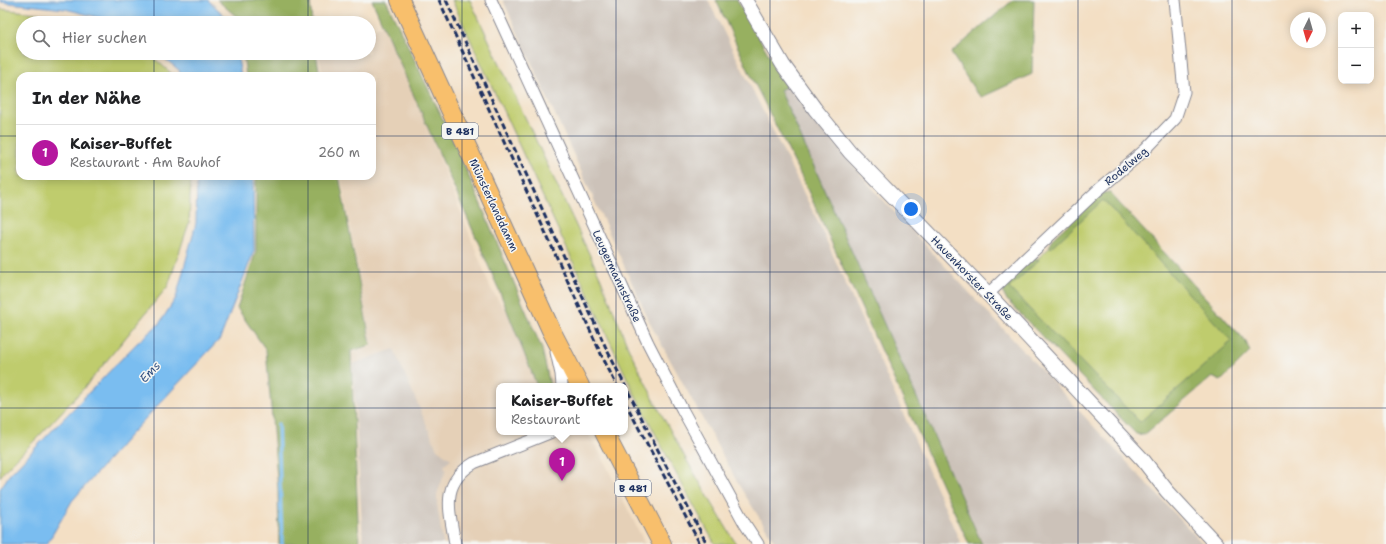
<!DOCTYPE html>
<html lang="de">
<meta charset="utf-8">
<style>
body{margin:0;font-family:"Shantell Sans",sans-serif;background:#f2f2f2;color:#202124}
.controls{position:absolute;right:12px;top:12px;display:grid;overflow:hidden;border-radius:8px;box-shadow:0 2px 10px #0003}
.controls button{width:36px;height:36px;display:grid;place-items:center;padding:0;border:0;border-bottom:1px solid #e0e0e0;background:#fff;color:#202124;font:20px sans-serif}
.compass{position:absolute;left:1290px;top:12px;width:36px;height:36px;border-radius:50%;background:#fff;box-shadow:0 2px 10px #0003;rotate:185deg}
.you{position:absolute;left:911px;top:209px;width:14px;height:14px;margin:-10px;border:3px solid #fff;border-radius:50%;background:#1a73e8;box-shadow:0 0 0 6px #1a73e833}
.badge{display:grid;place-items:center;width:26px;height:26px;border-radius:50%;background:#b5179e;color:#fff;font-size:13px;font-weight:700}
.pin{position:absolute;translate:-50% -33px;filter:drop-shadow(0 1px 2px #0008)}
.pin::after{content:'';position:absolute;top:21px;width:14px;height:12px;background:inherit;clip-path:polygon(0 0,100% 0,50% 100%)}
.popup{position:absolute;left:496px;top:383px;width:132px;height:52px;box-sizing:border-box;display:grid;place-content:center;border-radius:8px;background:#fff;filter:drop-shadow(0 1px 3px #0005);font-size:13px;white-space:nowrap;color:#757577}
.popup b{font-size:15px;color:#202124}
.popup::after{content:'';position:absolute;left:50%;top:100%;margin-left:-8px;border:8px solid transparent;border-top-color:#fff}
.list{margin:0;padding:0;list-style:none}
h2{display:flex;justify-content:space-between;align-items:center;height:52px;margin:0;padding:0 16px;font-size:17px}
h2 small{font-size:13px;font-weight:400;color:#757577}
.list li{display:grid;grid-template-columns:26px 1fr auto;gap:12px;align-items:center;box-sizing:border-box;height:56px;padding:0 16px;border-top:1px solid #e0e0e0}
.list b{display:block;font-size:15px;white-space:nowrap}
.list p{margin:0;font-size:13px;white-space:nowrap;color:#757577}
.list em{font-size:13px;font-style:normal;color:#757577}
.icon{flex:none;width:22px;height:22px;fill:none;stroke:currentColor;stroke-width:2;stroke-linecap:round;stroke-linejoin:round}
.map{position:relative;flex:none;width:1386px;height:544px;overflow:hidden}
.search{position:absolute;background:#fff;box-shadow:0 2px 10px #0003;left:16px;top:16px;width:360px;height:44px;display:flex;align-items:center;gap:10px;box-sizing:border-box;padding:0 14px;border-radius:22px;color:#757577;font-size:15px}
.panel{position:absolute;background:#fff;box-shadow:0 2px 10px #0003;left:16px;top:72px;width:360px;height:108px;border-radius:12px}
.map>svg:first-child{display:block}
.built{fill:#e5d0b7}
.industrial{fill:#ccc2b9}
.green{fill:#bfcc6d;stroke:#6d7e66}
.forest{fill:#97b060;stroke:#59705f}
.water{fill:#7abdf0;stroke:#4a76a7}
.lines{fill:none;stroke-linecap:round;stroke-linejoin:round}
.stream{stroke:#7abdf0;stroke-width:3.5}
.minor-casing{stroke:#878791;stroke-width:13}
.tertiary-casing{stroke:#878791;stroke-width:16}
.primary-casing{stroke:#878791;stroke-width:20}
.minor{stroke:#fff;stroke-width:11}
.tertiary{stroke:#fff;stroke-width:14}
.primary{stroke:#f8bf6c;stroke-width:18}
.rail{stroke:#1b2f5e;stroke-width:3;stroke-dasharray:6 3;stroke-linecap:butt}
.grid{fill:none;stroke:#1b2f5e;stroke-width:1;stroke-opacity:0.55}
.labels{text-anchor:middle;stroke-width:3;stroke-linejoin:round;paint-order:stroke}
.shield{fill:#f6f6f2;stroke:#5d6b8a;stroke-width:1}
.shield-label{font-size:10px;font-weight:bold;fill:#1b2f5e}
.street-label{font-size:11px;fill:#1b2f5e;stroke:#f6f6f2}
.water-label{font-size:12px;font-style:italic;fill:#335282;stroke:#f6f6f2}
</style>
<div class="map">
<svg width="1386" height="544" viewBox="0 0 1386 544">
<rect width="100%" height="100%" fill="#f6f6f2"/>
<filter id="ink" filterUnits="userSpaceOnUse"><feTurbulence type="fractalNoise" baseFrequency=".025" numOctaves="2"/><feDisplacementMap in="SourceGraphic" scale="8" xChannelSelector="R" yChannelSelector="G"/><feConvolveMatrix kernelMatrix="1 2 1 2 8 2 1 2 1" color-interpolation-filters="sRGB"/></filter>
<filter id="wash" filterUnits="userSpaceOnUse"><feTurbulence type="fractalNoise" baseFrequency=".012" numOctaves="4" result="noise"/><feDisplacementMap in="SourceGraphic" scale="16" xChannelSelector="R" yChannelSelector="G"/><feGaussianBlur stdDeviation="0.9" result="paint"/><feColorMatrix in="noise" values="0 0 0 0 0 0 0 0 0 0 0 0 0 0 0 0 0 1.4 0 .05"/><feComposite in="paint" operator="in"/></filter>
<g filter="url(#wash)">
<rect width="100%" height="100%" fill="#f3dfc4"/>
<polygon class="built" points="386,24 491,289 557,386 499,386 499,432 587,432 600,453 645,544 363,544 352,353 372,346 341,176 372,176 372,76 323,76 319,53 369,53 369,30"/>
<g class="industrial">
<polygon points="503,0 708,0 820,226 961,544 776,544 740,487 652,327"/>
<polygon points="787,86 873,189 1203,544 983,544 779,89"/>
<polygon points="394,349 437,449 451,459 444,466 446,470 437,494 437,504 443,544 363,544 353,364"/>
</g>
<g class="green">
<polygon points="452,0 470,0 601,279 628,347 656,404 686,459 736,544 715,544 672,466 633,391 555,223"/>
<polygon points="0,9 64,16 91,23 23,23 23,53 148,53 171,73 172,76 20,76 20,176 191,176 189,223 168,286 85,387 40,435 5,470 0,477"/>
<polygon points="1107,194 1244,339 1140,436 1004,290"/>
</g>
<g class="forest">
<polygon points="217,0 310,0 312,23 239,23 238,18"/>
<polygon points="372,0 386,0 458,151 493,233 542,349 550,386 537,386 499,290"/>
<polygon points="716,0 737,0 787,86 780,90 982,544 969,544 803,180 753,80"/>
<polygon points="1013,0 1034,0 1032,74 982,97 976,92 951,53"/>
<polygon points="243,53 316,53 320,76 246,76"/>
<polygon points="256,176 339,176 371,345 351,351 359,544 279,544 278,489 266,350 237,308 256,251"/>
<polygon points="1109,192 1246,342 1250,352 1221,381 1212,377 1144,435 1136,434 1006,299 1003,293 1003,285 1030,259 1035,258 1039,260 1009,288 1140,422 1232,341 1103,200 1051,248 1049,245 1053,238 1102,193"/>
</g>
<g class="water">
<polygon points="0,0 208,0 232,23 122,23 65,9 0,2"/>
<polygon points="158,53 237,53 241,76 181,76 179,70"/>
<polygon points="197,176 253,176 254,251 220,339 129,436 72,501 47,544 0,544 0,489 10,474 136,344 159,324 176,298 196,223"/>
</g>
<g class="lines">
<polyline class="stream" points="278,424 282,544"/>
</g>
</g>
<g filter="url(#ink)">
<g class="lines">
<defs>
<g id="minor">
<polyline points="491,0 648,343 682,409 745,524 758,544"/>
<polyline points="988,294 1097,191 1145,150 1175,119 1184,92 1175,0"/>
<polyline points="556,352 561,374 562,386"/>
<path d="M455,544C450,511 439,484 474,463L552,432"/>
</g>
<polyline id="tertiary" points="745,0 783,65 815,109 850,152 988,294 1143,460 1167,491 1216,544"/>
<g id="primary">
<polyline points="400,0 551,330 580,386"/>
<polyline points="604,432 662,544"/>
</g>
</defs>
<use href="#minor" class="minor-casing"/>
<use href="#tertiary" class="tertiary-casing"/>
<use href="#primary" class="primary-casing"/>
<use href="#minor" class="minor"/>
<use href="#tertiary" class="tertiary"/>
<use href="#primary" class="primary"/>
<g class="rail">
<polyline points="439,0 601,354 617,386"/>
<polyline points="446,0 607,350 663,460 707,544"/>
<polyline points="625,402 700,544"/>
</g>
</g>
</g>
<path class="grid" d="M154,0V23M308,0V23M462,0V544M616,0V544M770,0V544M924,0V544M1078,0V544M1232,0V544M154,53V76M308,53V76M0,136H20M372,136H1386M154,176V544M308,176V544M0,272H1386M0,408H1386"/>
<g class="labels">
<g class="shield">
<rect x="442" y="123" width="36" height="16" rx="3"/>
<rect x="615" y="480" width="36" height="16" rx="3"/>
</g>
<g class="shield-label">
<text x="460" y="135">B 481</text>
<text x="633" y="492">B 481</text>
</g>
<g class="street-label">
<text transform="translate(1126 166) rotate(-40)" y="4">Rodelweg</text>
<text transform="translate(494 205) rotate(65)" y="4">Münsterlanddamm</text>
<text transform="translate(617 276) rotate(65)" y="4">Leugermannstraße</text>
<text transform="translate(972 278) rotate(46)" y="4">Hauenhorster Straße</text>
</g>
<g class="water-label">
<text transform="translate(150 372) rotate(-47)" y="4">Ems</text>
</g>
</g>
</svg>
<div class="controls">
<button>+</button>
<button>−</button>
</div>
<svg class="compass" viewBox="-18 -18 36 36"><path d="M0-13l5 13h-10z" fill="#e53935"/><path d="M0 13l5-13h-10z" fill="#757577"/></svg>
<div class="you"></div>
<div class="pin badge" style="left:562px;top:481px">1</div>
<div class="popup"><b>Kaiser-Buffet</b>Restaurant</div>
<div class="search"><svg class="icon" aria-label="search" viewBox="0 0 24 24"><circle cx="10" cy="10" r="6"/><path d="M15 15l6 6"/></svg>Hier suchen</div>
<section class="panel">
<h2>In der Nähe<small></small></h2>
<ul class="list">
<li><span class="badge">1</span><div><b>Kaiser-Buffet</b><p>Restaurant · Am Bauhof</p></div><em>260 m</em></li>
</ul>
</section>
</div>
